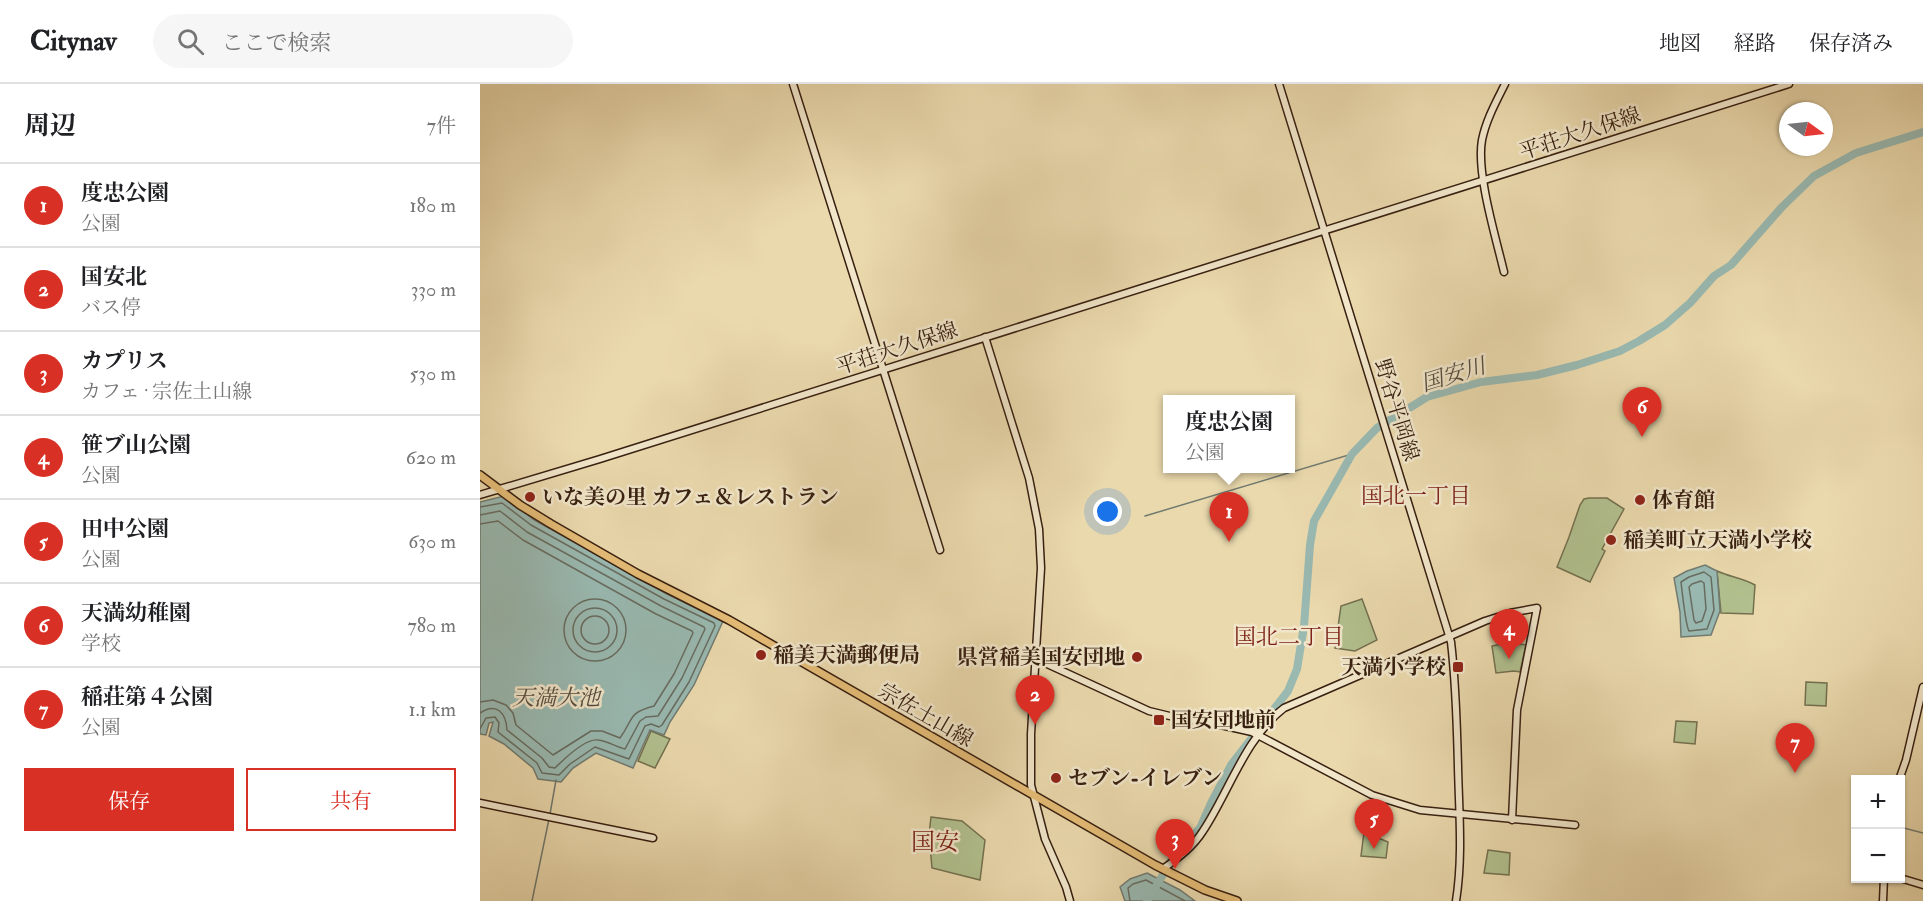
<!DOCTYPE html>
<html lang="ja">
<meta charset="utf-8">
<style>
body{margin:0;font-family:"IM FELL Double Pica","Noto Serif JP",serif;background:#f6f6f6;color:#202124}
.controls{position:absolute;right:18px;bottom:18px;display:grid;overflow:hidden;border-radius:0px;box-shadow:0 2px 4px #0004}
.controls button{width:54px;height:54px;display:grid;place-items:center;padding:0;border:0;border-bottom:2px solid #e0e0e0;background:#fff;color:#202124;font:30px sans-serif}
.compass{position:absolute;left:1299px;top:18px;width:54px;height:54px;border-radius:50%;background:#fff;box-shadow:0 2px 4px #0004;rotate:105deg}
.you{position:absolute;left:628px;top:428px;width:21px;height:21px;margin:-15px;border:4px solid #fff;border-radius:50%;background:#1a73e8;box-shadow:0 0 0 9px #1a73e833}
.badge{display:grid;place-items:center;width:39px;height:39px;border-radius:50%;background:#d93025;color:#fff;font-size:20px;font-weight:700}
.pin{position:absolute;translate:-50% -50px;filter:drop-shadow(0 2px 3px #0008)}
.pin::after{content:'';position:absolute;top:32px;width:21px;height:18px;background:inherit;clip-path:polygon(0 0,100% 0,50% 100%)}
.popup{position:absolute;left:683px;top:311px;width:132px;height:78px;box-sizing:border-box;display:grid;place-content:center;border-radius:0px;background:#fff;filter:drop-shadow(0 2px 4px #0005);font-size:20px;white-space:nowrap;color:#757577}
.popup b{font-size:22px;color:#202124}
.popup::after{content:'';position:absolute;left:50%;top:100%;margin-left:-12px;border:12px solid transparent;border-top-color:#fff}
.list{margin:0;padding:0;list-style:none}
h2{display:flex;justify-content:space-between;align-items:center;height:78px;margin:0;padding:0 24px;font-size:26px}
h2 small{font-size:20px;font-weight:400;color:#757577}
.list li{display:grid;grid-template-columns:39px 1fr auto;gap:18px;align-items:center;box-sizing:border-box;height:84px;padding:0 24px;border-top:2px solid #e0e0e0}
.list b{display:block;font-size:22px;white-space:nowrap}
.list p{margin:0;font-size:20px;white-space:nowrap;color:#757577}
.list em{font-size:20px;font-style:normal;color:#757577}
.actions{display:flex;gap:12px;padding:18px 24px}
.actions a{flex:1;padding:14px 0;border:2px solid #d93025;border-radius:0px;text-align:center;font-size:21px;color:#d93025}
.actions .main{background:#d93025;color:#fff}
.icon{flex:none;width:33px;height:33px;fill:none;stroke:currentColor;stroke-width:2;stroke-linecap:round;stroke-linejoin:round}
.map{position:relative;flex:none;width:1443px;height:817px;overflow:hidden}
header{display:flex;align-items:center;gap:36px;box-sizing:border-box;height:84px;padding:0 30px;background:#fff;border-bottom:2px solid #e0e0e0}
header strong{font-size:28px}
nav{display:flex;gap:33px;margin-inline-start:auto;font-size:21px}
.search{width:420px;height:54px;background:#f6f6f6;display:flex;align-items:center;gap:15px;box-sizing:border-box;padding:0 21px;border-radius:33px;color:#757577;font-size:22px}
main{display:flex}
aside{flex:1;background:#fff}
.map>svg:first-child{display:block}
.green{fill:#b1c08e;stroke:#74704f;stroke-width:1.5}
.water{fill:#99b9b1;stroke:#727b71;stroke-width:1.5}
.lines{fill:none;stroke-linecap:round;stroke-linejoin:round}
.shore{stroke:#686c60;stroke-width:1.5}
.stream{stroke:#727b71;stroke-width:1.5}
.river{stroke:#99b9b1;stroke-width:8}
.secondary-casing{stroke:#371f10;stroke-width:9}
.primary-casing{stroke:#371f10;stroke-width:10}
.secondary{stroke:#f1e6ca;stroke-width:6}
.primary{stroke:#e5bc76;stroke-width:7}
.poi-dot{fill:#8f2418;stroke:#f1e6ca;stroke-width:2}
.labels{text-anchor:middle;stroke-width:5;stroke-linejoin:round;paint-order:stroke}
.street-label{font-size:21px;fill:#371f10;stroke:#f1e6ca}
.poi-label{font-size:21px;font-weight:bold;fill:#371f10;stroke:#f1e6ca;text-anchor:start}
.water-label{font-size:22px;font-style:italic;fill:#544d40;stroke:#f1e6ca}
.neighbourhood-label{font-size:22px;fill:#7a1f14;stroke:#f1e6ca}
.quarter-label{font-size:24px;fill:#7a1f14;stroke:#f1e6ca}
</style>
<header>
<strong>Citynav</strong>
<div class="search"><svg class="icon" aria-label="search" viewBox="0 0 24 24"><circle cx="10" cy="10" r="6"/><path d="M15 15l6 6"/></svg>ここで検索</div>
<nav><a>地図</a><a>経路</a><a>保存済み</a></nav>
</header>
<main>
<aside>
<h2>周辺<small>7件</small></h2>
<ul class="list">
<li><span class="badge">1</span><div><b>度忠公園</b><p>公園</p></div><em>180 m</em></li>
<li><span class="badge">2</span><div><b>国安北</b><p>バス停</p></div><em>330 m</em></li>
<li><span class="badge">3</span><div><b>カプリス</b><p>カフェ · 宗佐土山線</p></div><em>530 m</em></li>
<li><span class="badge">4</span><div><b>笹ブ山公園</b><p>公園</p></div><em>620 m</em></li>
<li><span class="badge">5</span><div><b>田中公園</b><p>公園</p></div><em>630 m</em></li>
<li><span class="badge">6</span><div><b>天満幼稚園</b><p>学校</p></div><em>780 m</em></li>
<li><span class="badge">7</span><div><b>稲荘第４公園</b><p>公園</p></div><em>1.1 km</em></li>
</ul>
<div class="actions"><a class="main">保存</a><a>共有</a></div>
</aside>
<div class="map">
<svg width="1443" height="817" viewBox="0 0 1443 817">
<rect width="100%" height="100%" fill="#ead9ad"/>
<filter id="stains"><feTurbulence type="fractalNoise" baseFrequency=".00333" numOctaves="4"/><feColorMatrix values="0 0 0 0 .2 0 0 0 0 .09 0 0 0 0 .02 0 0 0 .5 -.17"/></filter>
<radialGradient id="worn" r=".72"><stop offset=".6" stop-color="#630" stop-opacity="0"/><stop offset="1" stop-color="#630" stop-opacity=".3"/></radialGradient>
<g class="green">
<polygon points="1109,414 1127,414 1144,425 1122,465 1125,467 1110,498 1077,483 1089,453 1100,421 1104,415"/>
<path d="M1237,487C1250,493 1263,494 1275,501L1273,530L1241,529Z"/>
<polygon points="882,515 897,556 875,567 855,564 861,522"/>
<polygon points="1030,558 1046,561 1040,588 1034,587 1016,589 1012,562"/>
<polygon points="1326,598 1347,599 1346,622 1325,621"/>
<polygon points="1196,637 1217,638 1215,660 1194,658"/>
<polygon points="171,647 190,655 175,684 158,677"/>
<polygon points="451,733 482,737 505,756 500,796 452,784 449,751"/>
<polygon points="884,748 908,758 906,774 881,772"/>
<polygon points="1008,766 1030,769 1029,791 1004,789"/>
</g>
<g class="water">
<polygon points="24,412 54,436 187,510 243,537 214,601 190,638 184,651 170,646 153,684 116,669 93,684 81,698 58,695 53,684 24,660 9,652 13,638 9,639 6,651 0,650 0,418"/>
<polygon points="1225,481 1237,487 1240,527 1231,551 1201,553 1200,528 1194,494 1207,487"/>
<polygon points="667,789 700,806 715,817 645,817 640,803 650,795"/>
</g>
<g class="lines">
<g class="shore">
<polyline points="0,423 22,419 51,441 184,515 234,539 235,542 209,598 182,641 179,643 171,640 165,642 149,675 115,663 90,680 79,691 62,689 57,679 18,648 19,639 15,633 6,634 0,645"/>
<path d="M0,431L20,427L47,448L181,522L224,543L225,545L202,594L178,632L166,633L160,637L145,665C136,663 128,657 118,656C105,654 84,675 75,684L69,683L62,674L27,646C26,629 17,618 0,629"/>
<path d="M0,440L18,437L43,456L176,530L212,547L213,549L194,590L174,622C147,629 154,635 140,654L122,647H111L73,671L36,641L33,629L26,621L13,616L0,618"/>
<path d="M1224,488L1231,493L1234,526L1227,545L1209,547C1206,542 1202,507 1201,498L1209,493Z"/>
<polygon points="1221,497 1224,499 1226,525 1222,537 1216,539 1214,536 1209,503 1212,500"/>
<circle cx="115" cy="546" r="31"/>
<circle cx="115" cy="546" r="22"/>
<circle cx="115" cy="546" r="14"/>
<polyline points="650,817 648,804 653,800 666,796 705,817"/>
</g>
<g class="stream">
<polyline points="665,432 872,370"/>
<polyline points="70,730 76,696"/>
<polyline points="1420,743 1443,749"/>
<polyline points="52,817 69,735"/>
</g>
<g class="river">
<polyline points="691,777 720,744 731,719 751,681 808,607 817,585 824,542 830,461 834,437 872,370 897,344 947,313 1001,298 1057,291 1097,281 1140,267 1159,257 1185,241 1210,219 1234,192 1251,181 1302,123 1334,92 1376,69 1443,48"/>
<polyline points="667,817 684,789"/>
</g>
<defs>
<g id="secondary">
<polyline points="313,0 460,466"/>
<path d="M799,0L971,558C976,600 977,641 978,683C979,728 983,773 976,817"/>
<path d="M1024,188C1016,154 996,89 1002,56C1006,36 1016,18 1025,0"/>
<polyline points="505,253 549,394 559,445 561,484 551,650 551,701 565,755 586,803 590,817"/>
<polyline points="0,411 120,375 1309,0"/>
<polyline points="556,577 565,579 669,627 698,634 732,639 772,648 892,711 940,726 1095,741"/>
<polyline points="1419,696 1426,676 1443,603"/>
<polyline points="0,719 173,754"/>
<path d="M683,785C698,774 713,763 723,747C749,708 765,654 804,624L1005,537L1030,529L1057,524L1037,626L1032,736"/>
<polyline points="1420,794 1443,801"/>
<polyline points="1403,817 1404,794"/>
</g>
<polyline id="primary" points="0,391 40,421 71,440 158,490 249,536 675,781 725,806 757,817"/>
</defs>
<use href="#secondary" class="secondary-casing"/>
<use href="#primary" class="primary-casing"/>
<use href="#secondary" class="secondary"/>
<use href="#primary" class="primary"/>
</g>
<g class="poi-dot">
<circle cx="50" cy="413" r="6"/>
<circle cx="1160" cy="416" r="6"/>
<circle cx="1131" cy="456" r="6"/>
<circle cx="281" cy="571" r="6"/>
<circle cx="657" cy="573" r="6"/>
<rect x="972" y="577" width="12" height="12" rx="3"/>
<rect x="673" y="630" width="12" height="12" rx="3"/>
<circle cx="576" cy="694" r="6"/>
</g>
<g class="labels">
<g class="street-label">
<text transform="translate(1100 49) rotate(-18)" y="7">平荘大久保線</text>
<text transform="translate(417 264) rotate(-18)" y="7">平荘大久保線</text>
<text transform="translate(917 326) rotate(73)" y="7">野谷平岡線</text>
<text transform="translate(446 631) rotate(30)" y="7">宗佐土山線</text>
</g>
<g class="poi-label">
<text x="62" y="420">いな美の里 カフェ＆レストラン</text>
<text x="1172" y="423">体育館</text>
<text x="1143" y="463">稲美町立天満小学校</text>
<text x="293" y="578">稲美天満郵便局</text>
<text x="645" y="580" text-anchor="end">県営稲美国安団地</text>
<text x="966" y="590" text-anchor="end">天満小学校</text>
<text x="691" y="643">国安団地前</text>
<text x="588" y="701">セブン-イレブン</text>
</g>
<g class="water-label">
<text transform="translate(973 290) rotate(-17)" y="8">国安川</text>
<text x="76" y="621">天満大池</text>
</g>
<g class="neighbourhood-label">
<text x="936" y="419">国北一丁目</text>
<text x="809" y="560">国北二丁目</text>
</g>
<g class="quarter-label">
<text x="455" y="766">国安</text>
</g>
</g>
<rect width="100%" height="100%" filter="url(#stains)"/>
<rect width="100%" height="100%" fill="url(#worn)"/>
</svg>
<div class="controls">
<button>+</button>
<button>−</button>
</div>
<svg class="compass" viewBox="-18 -18 36 36"><path d="M0-13l5 13h-10z" fill="#e53935"/><path d="M0 13l5-13h-10z" fill="#757577"/></svg>
<div class="you"></div>
<div class="pin badge" style="left:749px;top:458px">1</div>
<div class="popup"><b>度忠公園</b>公園</div>
<div class="pin badge" style="left:555px;top:641px">2</div>
<div class="pin badge" style="left:695px;top:785px">3</div>
<div class="pin badge" style="left:1029px;top:575px">4</div>
<div class="pin badge" style="left:894px;top:765px">5</div>
<div class="pin badge" style="left:1162px;top:353px">6</div>
<div class="pin badge" style="left:1315px;top:689px">7</div>
</div>
</main>
